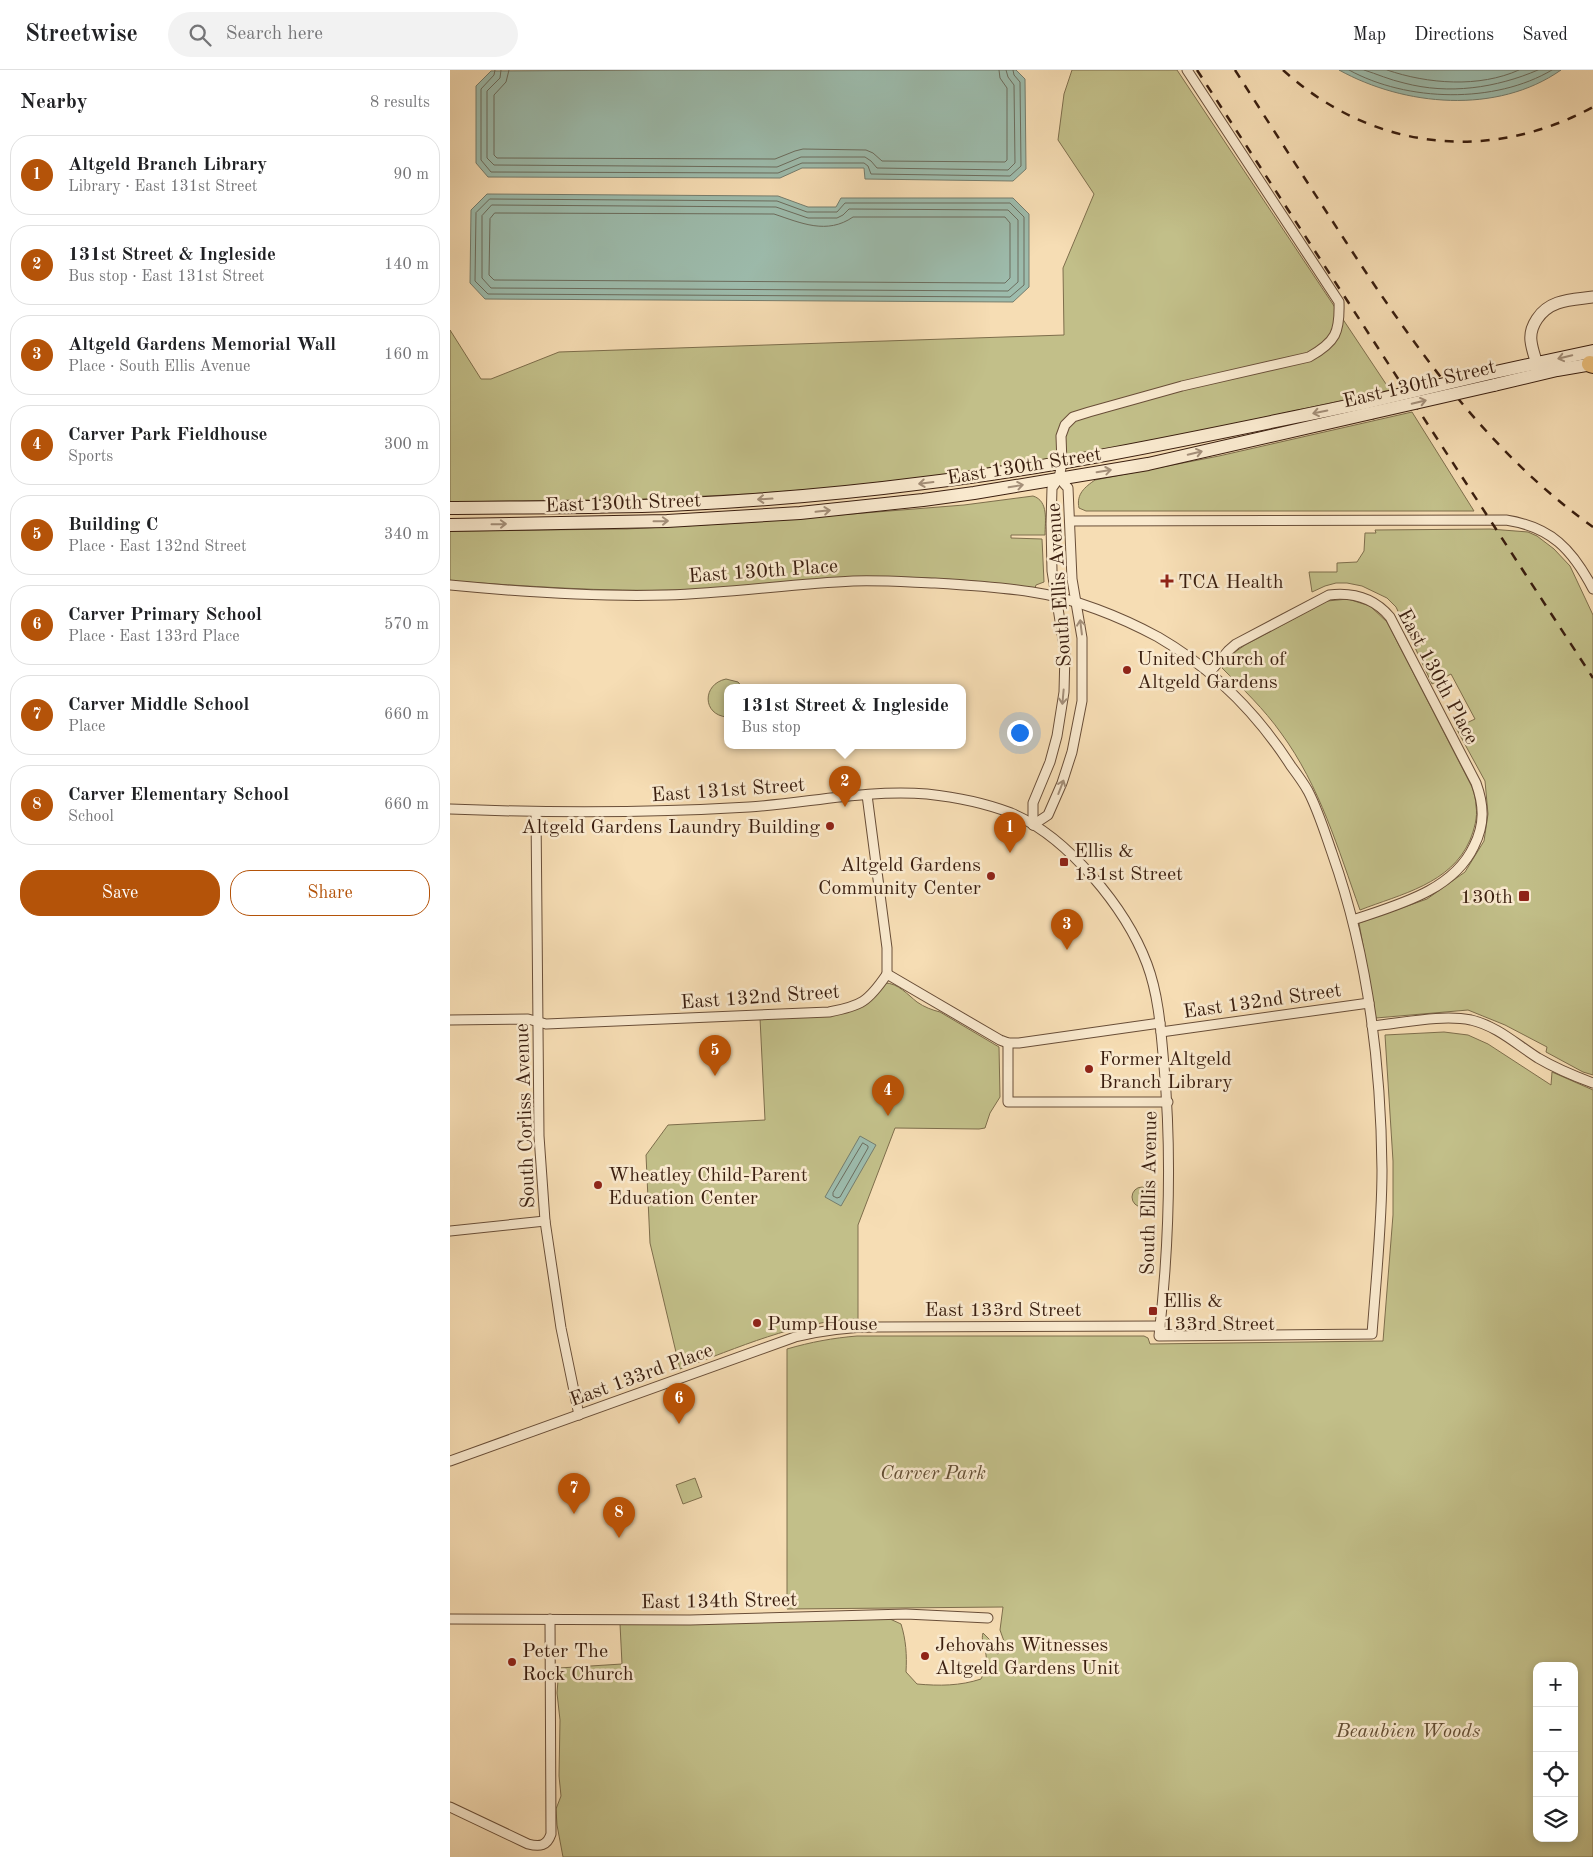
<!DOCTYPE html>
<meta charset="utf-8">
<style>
body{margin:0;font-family:"Old Standard TT",serif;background:#f2f2f2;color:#202124}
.controls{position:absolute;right:15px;bottom:15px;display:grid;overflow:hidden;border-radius:10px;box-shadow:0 2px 8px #0003}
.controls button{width:45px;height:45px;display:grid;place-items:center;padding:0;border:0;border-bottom:1px solid #e0e0e0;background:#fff;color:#202124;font:25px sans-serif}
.you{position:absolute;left:569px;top:662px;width:18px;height:18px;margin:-12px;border:4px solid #fff;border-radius:50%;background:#1a73e8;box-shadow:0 0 0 8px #1a73e833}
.badge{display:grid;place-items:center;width:32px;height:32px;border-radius:50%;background:#b45309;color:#fff;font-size:16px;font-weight:700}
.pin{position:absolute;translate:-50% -41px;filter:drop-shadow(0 1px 2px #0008)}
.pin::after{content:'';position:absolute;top:26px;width:18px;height:15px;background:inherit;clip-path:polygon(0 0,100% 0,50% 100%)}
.popup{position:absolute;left:274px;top:614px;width:242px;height:65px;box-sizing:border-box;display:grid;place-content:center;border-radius:10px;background:#fff;filter:drop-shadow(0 1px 4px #0005);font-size:16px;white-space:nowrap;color:#757577}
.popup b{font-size:19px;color:#202124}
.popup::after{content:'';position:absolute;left:50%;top:100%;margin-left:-10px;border:10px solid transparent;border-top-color:#fff}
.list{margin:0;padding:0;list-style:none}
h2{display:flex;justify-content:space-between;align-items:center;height:65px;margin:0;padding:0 20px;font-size:21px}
h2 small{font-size:16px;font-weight:400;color:#757577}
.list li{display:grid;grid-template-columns:32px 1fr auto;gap:15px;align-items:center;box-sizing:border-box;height:80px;margin:0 10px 10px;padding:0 10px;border:1px solid #e0e0e0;border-radius:20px}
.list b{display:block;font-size:19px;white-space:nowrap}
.list p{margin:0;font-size:16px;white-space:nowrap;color:#757577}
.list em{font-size:16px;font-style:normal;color:#757577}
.actions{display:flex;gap:10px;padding:15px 20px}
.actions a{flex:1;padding:11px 0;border:1px solid #b45309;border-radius:20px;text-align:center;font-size:18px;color:#b45309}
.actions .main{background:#b45309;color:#fff}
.icon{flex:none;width:28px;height:28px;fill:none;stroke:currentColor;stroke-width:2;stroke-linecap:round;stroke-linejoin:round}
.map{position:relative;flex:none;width:1143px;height:1787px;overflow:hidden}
header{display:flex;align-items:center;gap:30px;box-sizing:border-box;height:70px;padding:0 25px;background:#fff;border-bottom:1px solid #e0e0e0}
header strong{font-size:24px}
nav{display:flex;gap:28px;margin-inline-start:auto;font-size:18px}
.search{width:350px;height:45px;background:#f2f2f2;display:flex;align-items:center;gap:12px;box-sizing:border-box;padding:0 18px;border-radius:28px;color:#757577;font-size:19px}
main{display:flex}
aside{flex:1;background:#fff}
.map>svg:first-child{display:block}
.green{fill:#c2bf89;stroke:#7e6e4c;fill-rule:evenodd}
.water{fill:#9dbcad;stroke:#757d6e}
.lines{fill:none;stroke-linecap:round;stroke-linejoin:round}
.shore{stroke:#6c6d5e;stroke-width:1}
.minor-casing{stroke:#694e38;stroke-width:11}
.tertiary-casing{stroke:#694e38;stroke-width:13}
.secondary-casing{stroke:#3a1e0f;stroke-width:14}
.motorway-casing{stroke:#3a1e0f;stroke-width:18}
.minor{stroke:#f9e9ce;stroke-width:9}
.tertiary{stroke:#f9e9ce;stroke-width:11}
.secondary{stroke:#f9e9ce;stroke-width:12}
.motorway{stroke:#ebbe7a;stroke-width:16}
.rail{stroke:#3a1e0f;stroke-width:2.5;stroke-dasharray:9 9;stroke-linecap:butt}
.secondary-bridge-casing{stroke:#3a1e0f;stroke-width:14;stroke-linecap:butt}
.secondary-bridge{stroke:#f9e9ce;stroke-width:12}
.oneway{stroke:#a38e78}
.poi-dot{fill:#8f2418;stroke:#f9e9ce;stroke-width:2}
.labels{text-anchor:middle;stroke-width:5;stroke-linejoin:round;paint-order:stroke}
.street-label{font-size:20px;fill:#3a1e0f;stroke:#f9e9ce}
.poi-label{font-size:20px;fill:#3a1e0f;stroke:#f9e9ce;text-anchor:start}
.park-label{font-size:20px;font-style:italic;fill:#634e34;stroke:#f9e9ce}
</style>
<header>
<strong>Streetwise</strong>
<div class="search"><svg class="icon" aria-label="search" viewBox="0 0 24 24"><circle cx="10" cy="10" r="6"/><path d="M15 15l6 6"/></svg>Search here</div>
<nav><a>Map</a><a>Directions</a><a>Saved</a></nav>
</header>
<main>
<aside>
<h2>Nearby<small>8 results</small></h2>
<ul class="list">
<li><span class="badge">1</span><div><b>Altgeld Branch Library</b><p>Library · East 131st Street</p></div><em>90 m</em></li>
<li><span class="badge">2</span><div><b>131st Street &amp; Ingleside</b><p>Bus stop · East 131st Street</p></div><em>140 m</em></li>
<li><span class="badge">3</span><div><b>Altgeld Gardens Memorial Wall</b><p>Place · South Ellis Avenue</p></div><em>160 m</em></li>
<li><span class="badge">4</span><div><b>Carver Park Fieldhouse</b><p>Sports</p></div><em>300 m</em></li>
<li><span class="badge">5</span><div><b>Building C</b><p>Place · East 132nd Street</p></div><em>340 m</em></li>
<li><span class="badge">6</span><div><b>Carver Primary School</b><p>Place · East 133rd Place</p></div><em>570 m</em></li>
<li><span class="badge">7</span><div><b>Carver Middle School</b><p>Place</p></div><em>660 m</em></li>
<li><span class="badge">8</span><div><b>Carver Elementary School</b><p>School</p></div><em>660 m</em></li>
</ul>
<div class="actions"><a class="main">Save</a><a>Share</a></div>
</aside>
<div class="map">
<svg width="1143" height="1787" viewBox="0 0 1143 1787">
<rect width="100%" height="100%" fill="#f6ddb4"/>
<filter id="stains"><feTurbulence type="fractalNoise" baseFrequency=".004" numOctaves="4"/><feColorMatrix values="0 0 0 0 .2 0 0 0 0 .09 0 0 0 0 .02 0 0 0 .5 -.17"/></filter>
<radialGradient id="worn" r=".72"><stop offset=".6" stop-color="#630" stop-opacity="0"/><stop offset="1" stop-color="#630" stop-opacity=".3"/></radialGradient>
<g class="green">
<polygon points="622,0 727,0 940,320 655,382 512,403 379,418 299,424 192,429 0,432 0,260 31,309 41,309 109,282 614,265 613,198 644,124 608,70 614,24"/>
<path d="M962,342L1024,441H636L629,438C626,424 635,417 645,410L769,386Z"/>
<path d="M583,426C599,431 595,451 595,465H561V468L592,469L594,512L586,515L585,518C520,509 454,505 389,508C336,511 283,518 230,520C153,522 77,516 0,511V461L177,459L289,453L514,435Z"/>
<polygon points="1040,459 1078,462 1087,466 1104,479 1120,496 1143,545 1143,1005 1133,1002 1096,982 1097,977 1055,955 1018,940 926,948 909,853 977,829 1015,802 1034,771 1038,744 1035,711 1006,658 1025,649 1001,604 982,614 946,537 937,528 912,516 897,513 886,513 875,516 862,522 859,502 887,502 887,493 907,492 914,481 915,463 926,463 925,460"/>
<path d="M898,529L920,536L937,552L1022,717C1024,723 1026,730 1026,736C1028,747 1024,760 1020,770C1001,814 951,824 910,840C888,779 870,716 831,663C814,639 793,619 772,598L785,582L795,575L877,531Z"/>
<path d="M276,609L288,612L293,618H278L277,647C252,645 252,614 276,609Z"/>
<path d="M435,913C448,913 458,925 467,932C474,937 482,940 490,942L549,977L550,1027L540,1043L535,1058L529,1059L445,1058L408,1155V1249C346,1251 288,1278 230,1299L200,1173L196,1085L218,1055L315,1050L310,948L394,943Z"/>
<path d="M994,962L1018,965L1038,974L1101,1015L1102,1002L1143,1020V1787H113L107,1755L106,1739L111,1726L109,1706L110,1650L107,1623L109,1598L172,1594L170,1554L440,1549L451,1554C456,1570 457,1585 456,1602L467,1614C489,1616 510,1616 531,1609C536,1599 538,1591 535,1580C534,1573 531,1570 533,1563L540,1570L542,1580L548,1584L552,1580L555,1574L550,1560L553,1537L337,1539V1279C361,1272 383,1268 407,1266H694L698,1268L700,1274L933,1271L943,1145V1091L935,965ZM1087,1596H1124V1768H1087Z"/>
<circle cx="692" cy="1127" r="10"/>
<polygon points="245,1408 252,1427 233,1434 226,1415"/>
</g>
<g class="water">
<polygon points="219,0 566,0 575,9 576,99 563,111 415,109 414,98 352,98 330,108 38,107 26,93 26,16 41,1"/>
<path d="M889,0H1111C1047,45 954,36 889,0Z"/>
<polygon points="37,124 328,126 358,137 386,137 391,128 563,128 579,144 579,217 563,232 35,229 20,213 21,140"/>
<polygon points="410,1066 426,1075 391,1136 375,1127"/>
</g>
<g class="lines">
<g class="shore">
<polyline points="45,0 44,5 31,19 31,90 41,102 328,103 352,93 414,93 418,96 421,104 560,106 571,96 570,12 564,5 563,0"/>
<polyline points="51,0 50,8 37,21 37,88 44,95 327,97 351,87 415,87 421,91 427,98 558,100 565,93 564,15 558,7 556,0"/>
<polyline points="59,0 56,12 44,25 44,85 47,88 325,89 345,81 353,79 416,80 423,83 432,91 555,92 557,90 557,18 550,8 549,0"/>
<path d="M899,0C957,32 1045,34 1102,0"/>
<path d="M914,0C927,4 940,10 954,13C999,25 1046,18 1088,0"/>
<path d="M937,0C978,14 1029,18 1069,0"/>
<polygon points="40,129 327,131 357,142 387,142 395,133 560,133 574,147 574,215 560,227 38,224 25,211 26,143"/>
<polygon points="42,135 326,137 358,148 387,148 393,145 399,139 558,140 568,150 568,212 558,221 41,218 32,208 32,146"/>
<path d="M45,143L324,144C351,153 377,165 403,147H555L560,153V208L555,213L44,210L39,205L40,149Z"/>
<polygon points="413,1073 418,1076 418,1078 390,1127 387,1128 383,1126 383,1123"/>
</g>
<defs>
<g id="minor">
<path d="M620,451L1056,450C1101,457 1122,479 1143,519"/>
<path d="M0,515C72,522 144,527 217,525C279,523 341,514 403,511C430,510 458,512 485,513C518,515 550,517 582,522C624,528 671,547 708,567C763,599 807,643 841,696C847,704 853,712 858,721C868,740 875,763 882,783C918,885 931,993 932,1100C932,1154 926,1209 922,1264L709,1266C719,1176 722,1086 714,996C711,962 709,926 697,894C676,838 617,766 561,743C535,733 505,727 477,724C418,719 358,733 299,737C199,743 100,743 0,739"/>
<path d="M760,602L778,581L786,574L879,525C904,522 924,528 940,547L1026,713C1034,735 1035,754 1024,776C1003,821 947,835 903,850"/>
<polyline points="417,725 437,878 437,904"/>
<polyline points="86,742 89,1066 95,1151 111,1258 129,1345"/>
<path d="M583,755V733L600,692L607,666L614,622L615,582L602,501L601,454L602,418L609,408L612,393L611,366L615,355L623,347L639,342L732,316L859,287C886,272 890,262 889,232L737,0"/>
<polyline points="583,755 598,745 612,713 622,682 632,631 632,568 622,509 618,418 609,408"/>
<path d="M0,950L78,949L96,954L379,942C411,936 418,932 437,904L550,970L558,973H569L710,953"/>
<path d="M922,956C953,953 992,944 1021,950C1047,956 1066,974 1088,988C1105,998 1124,1006 1143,1013"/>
<polyline points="711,962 919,933"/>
<polyline points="558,973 558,1032 718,1032"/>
<polyline points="0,1161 95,1151"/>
<path d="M0,1391L345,1267C373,1260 399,1257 428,1257L710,1256"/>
<polyline points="0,1549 240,1550 456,1544 538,1548"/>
<path d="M0,1737L78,1774C90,1777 97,1776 101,1764L100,1549"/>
</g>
<path id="tertiary" d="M1089,302C1087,292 1082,281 1081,271C1080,263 1083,255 1087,249C1100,229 1122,230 1143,227"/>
<g id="secondary">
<polyline points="1041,303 1143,281"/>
<polyline points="1044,315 1107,300 1143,294"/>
<path d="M0,438C73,437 146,438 219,435C304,431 389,424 474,413C624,395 771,362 918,332"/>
<polyline points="0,455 217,451 350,443 473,430 524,423 698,394 921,343"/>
</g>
<polyline id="motorway" points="1140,294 1143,295"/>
</defs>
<use href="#minor" class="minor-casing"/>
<use href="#tertiary" class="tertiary-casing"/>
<use href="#secondary" class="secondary-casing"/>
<use href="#motorway" class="motorway-casing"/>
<use href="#minor" class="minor"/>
<use href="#tertiary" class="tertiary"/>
<use href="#secondary" class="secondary"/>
<use href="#motorway" class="motorway"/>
<g class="rail">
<polyline points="747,0 1143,608"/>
<path d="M785,0C822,58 859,115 896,172C965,278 1039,383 1143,457"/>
<path d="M833,0C921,80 1038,94 1143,37"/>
</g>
<defs>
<g id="secondary-bridge">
<polyline points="918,332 1041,303"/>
<polyline points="921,343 1044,315"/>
</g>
</defs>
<use href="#secondary-bridge" class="secondary-bridge-casing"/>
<use href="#secondary-bridge" class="secondary-bridge"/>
</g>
<defs><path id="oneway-shaft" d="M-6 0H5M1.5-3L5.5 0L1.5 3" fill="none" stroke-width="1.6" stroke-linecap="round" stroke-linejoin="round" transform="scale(1.25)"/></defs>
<g class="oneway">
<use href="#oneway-shaft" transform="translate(1115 287) rotate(166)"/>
<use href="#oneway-shaft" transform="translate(969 332) rotate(-13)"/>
<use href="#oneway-shaft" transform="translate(870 342) rotate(168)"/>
<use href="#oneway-shaft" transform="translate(745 383) rotate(-13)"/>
<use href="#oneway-shaft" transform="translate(654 401) rotate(-9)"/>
<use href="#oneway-shaft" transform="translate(476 413) rotate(173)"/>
<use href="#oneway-shaft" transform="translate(566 416) rotate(-10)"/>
<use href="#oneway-shaft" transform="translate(315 429) rotate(177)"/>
<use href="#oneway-shaft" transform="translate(373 441) rotate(-6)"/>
<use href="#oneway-shaft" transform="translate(211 451) rotate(-1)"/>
<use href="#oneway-shaft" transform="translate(49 454) rotate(-1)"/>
<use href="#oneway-shaft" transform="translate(631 557) rotate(-97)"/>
<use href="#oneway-shaft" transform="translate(613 627) rotate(95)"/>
<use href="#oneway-shaft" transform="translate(611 717) rotate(-69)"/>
</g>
<g class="poi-dot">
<path d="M714.5 503.5h5v5h5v5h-5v5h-5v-5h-5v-5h5z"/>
<circle cx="677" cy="600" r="5"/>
<circle cx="380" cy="756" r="5"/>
<rect x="609" y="787" width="10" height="10" rx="2.5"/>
<circle cx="541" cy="806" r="5"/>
<rect x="1068" y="820" width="12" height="12" rx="2.5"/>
<circle cx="639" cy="999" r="5"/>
<circle cx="148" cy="1115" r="5"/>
<rect x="698" y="1236" width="10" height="10" rx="2.5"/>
<circle cx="307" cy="1253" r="5"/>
<circle cx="475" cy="1586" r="5"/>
<circle cx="62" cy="1592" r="5"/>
</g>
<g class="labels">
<g class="street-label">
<text transform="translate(969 313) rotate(-13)" y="7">East 130th Street</text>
<text transform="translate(574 395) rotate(-9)" y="7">East 130th Street</text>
<text transform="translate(173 432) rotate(-2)" y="7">East 130th Street</text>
<text transform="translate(313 500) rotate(-4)" y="7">East 130th Place</text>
<text transform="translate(608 515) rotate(-94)" y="7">South Ellis Avenue</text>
<text transform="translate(989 606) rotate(62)" y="7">East 130th Place</text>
<text transform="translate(278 719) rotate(-4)" y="7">East 131st Street</text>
<text transform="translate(310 926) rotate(-4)" y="7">East 132nd Street</text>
<text transform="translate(812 930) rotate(-8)" y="7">East 132nd Street</text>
<text transform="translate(74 1046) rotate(-92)" y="7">South Corliss Avenue</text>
<text transform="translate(698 1123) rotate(-89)" y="7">South Ellis Avenue</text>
<text x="553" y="1246">East 133rd Street</text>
<text transform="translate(191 1304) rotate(-20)" y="7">East 133rd Place</text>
<text transform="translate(269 1530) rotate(-1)" y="7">East 134th Street</text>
</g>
<g class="poi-label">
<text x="728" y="518">TCA Health</text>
<text x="687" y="595">United Church of<tspan x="687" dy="23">Altgeld Gardens</tspan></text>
<text x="370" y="763" text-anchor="end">Altgeld Gardens Laundry Building</text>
<text x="624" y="787">Ellis &amp;<tspan x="624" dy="23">131st Street</tspan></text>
<text x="531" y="801" text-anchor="end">Altgeld Gardens<tspan x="531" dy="23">Community Center</tspan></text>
<text x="1063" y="833" text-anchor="end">130th</text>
<text x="649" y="995">Former Altgeld<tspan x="649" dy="23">Branch Library</tspan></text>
<text x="158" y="1111">Wheatley Child-Parent<tspan x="158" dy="23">Education Center</tspan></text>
<text x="713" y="1237">Ellis &amp;<tspan x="713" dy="23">133rd Street</tspan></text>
<text x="317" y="1260">Pump House</text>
<text x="485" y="1581">Jehovahs Witnesses<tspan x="485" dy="23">Altgeld Gardens Unit</tspan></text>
<text x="72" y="1587">Peter The<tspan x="72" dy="23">Rock Church</tspan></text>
</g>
<g class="park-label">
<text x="483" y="1409">Carver Park</text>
<text x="958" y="1667">Beaubien Woods</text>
</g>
</g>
<rect width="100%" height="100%" filter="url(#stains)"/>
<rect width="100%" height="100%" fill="url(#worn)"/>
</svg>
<div class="controls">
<button>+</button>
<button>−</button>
<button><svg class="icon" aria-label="locate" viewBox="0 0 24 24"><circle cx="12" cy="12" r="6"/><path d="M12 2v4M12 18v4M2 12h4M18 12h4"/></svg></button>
<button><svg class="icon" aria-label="layers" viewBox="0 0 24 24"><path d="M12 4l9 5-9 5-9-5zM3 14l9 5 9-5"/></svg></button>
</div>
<div class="you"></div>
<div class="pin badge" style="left:560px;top:783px">1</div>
<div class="pin badge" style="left:395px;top:737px">2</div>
<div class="popup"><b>131st Street &amp; Ingleside</b>Bus stop</div>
<div class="pin badge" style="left:617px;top:880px">3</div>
<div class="pin badge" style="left:438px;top:1046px">4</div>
<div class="pin badge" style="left:265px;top:1006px">5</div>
<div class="pin badge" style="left:229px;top:1354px">6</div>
<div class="pin badge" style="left:124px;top:1444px">7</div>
<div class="pin badge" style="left:169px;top:1468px">8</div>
</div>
</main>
